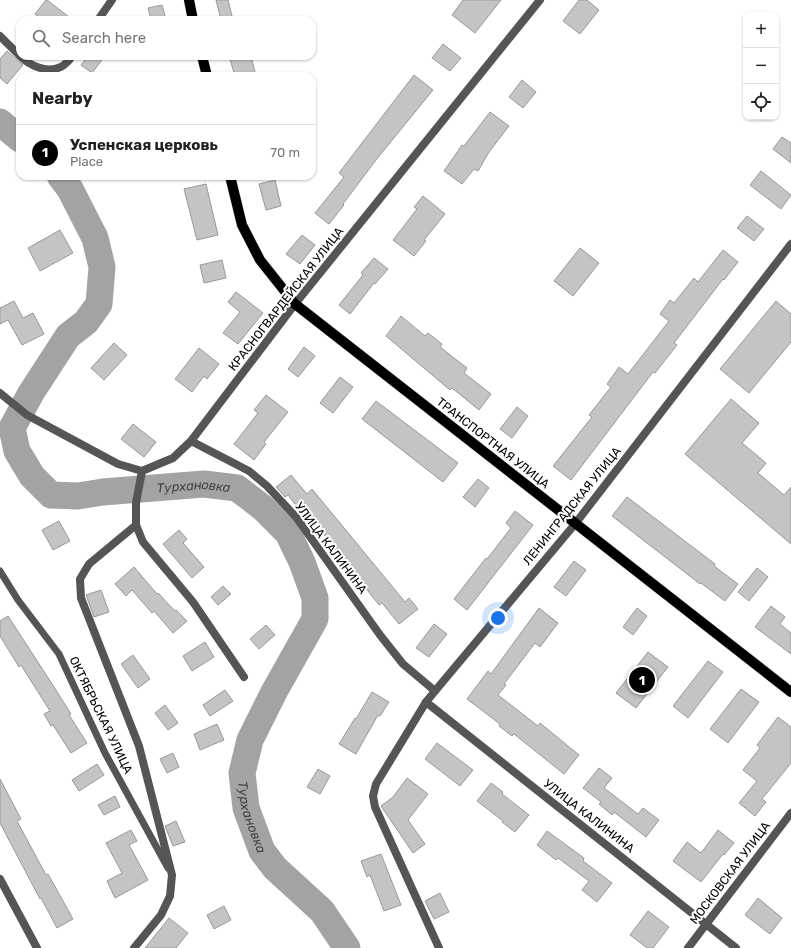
<!DOCTYPE html>
<meta charset="utf-8">
<style>
body{margin:0;font-family:Rubik,sans-serif;background:#f6f6f6;color:#222}
.controls{position:absolute;right:12px;top:12px;display:grid;overflow:hidden;border-radius:8px;box-shadow:0 1px 3px #0004}
.controls button{width:36px;height:36px;display:grid;place-items:center;padding:0;border:0;border-bottom:1px solid #e0e0e0;background:#fff;color:#222;font:20px sans-serif}
.you{position:absolute;left:498px;top:618px;width:14px;height:14px;margin:-10px;border:3px solid #fff;border-radius:50%;background:#1a73e8;box-shadow:0 0 0 6px #1a73e833}
.badge{display:grid;place-items:center;width:26px;height:26px;border-radius:50%;background:#000;color:#fff;font-size:13px;font-weight:700}
.pin{position:absolute;translate:-50% -50%;border:2px solid #fff;box-shadow:0 1px 4px #0006}
.list{margin:0;padding:0;list-style:none}
h2{display:flex;justify-content:space-between;align-items:center;height:52px;margin:0;padding:0 16px;font-size:17px}
h2 small{font-size:13px;font-weight:400;color:#767676}
.list li{display:grid;grid-template-columns:26px 1fr auto;gap:12px;align-items:center;box-sizing:border-box;height:56px;padding:0 16px;border-top:1px solid #e0e0e0}
.list b{display:block;font-size:15px;white-space:nowrap}
.list p{margin:0;font-size:13px;white-space:nowrap;color:#767676}
.list em{font-size:13px;font-style:normal;color:#767676}
.icon{flex:none;width:22px;height:22px;fill:none;stroke:currentColor;stroke-width:2;stroke-linecap:round;stroke-linejoin:round}
.map{position:relative;flex:none;width:791px;height:948px;overflow:hidden}
.search{position:absolute;background:#fff;box-shadow:0 1px 3px #0004;left:16px;top:16px;width:300px;height:44px;display:flex;align-items:center;gap:10px;box-sizing:border-box;padding:0 14px;border-radius:12px;color:#767676;font-size:15px}
.panel{position:absolute;background:#fff;box-shadow:0 1px 3px #0004;left:16px;top:72px;width:300px;height:108px;border-radius:12px}
.map>svg:first-child{display:block}
.lines{fill:none;stroke-linecap:round;stroke-linejoin:round}
.river{stroke:#a3a3a3;stroke-width:27}
.building{fill:#c4c4c4;stroke:#999}
.primary-casing{stroke:#dbdbdb;stroke-width:11}
.service{stroke:#555;stroke-width:7}
.minor{stroke:#555;stroke-width:8}
.tertiary{stroke:#555;stroke-width:8}
.primary{stroke:#000;stroke-width:10}
.labels{text-anchor:middle;stroke-width:4;stroke-linejoin:round;paint-order:stroke}
.street-label{font-size:12px;fill:#000;stroke:#fff}
.water-label{font-size:13px;font-style:italic;fill:#444;stroke:#fff}
</style>
<div class="map">
<svg width="791" height="948" viewBox="0 0 791 948">
<rect width="100%" height="100%" fill="#fff"/>
<g class="lines">
<g class="river">
<polyline points="0,122 20,139"/>
<path id="s1" d="M60,176L70,189L95,238L102,267L99,304L86,322L68,336L31,393L12,428L17,451L32,476L51,495L78,496L103,492L204,484L237,488L263,508L288,533L302,562L315,598V619L274,692L250,740L242,773L246,808L262,851L275,868L322,911L347,948"/>
</g>
</g>
<g class="building">
<polygon points="46,0 47,0 73,20 42,20 35,14"/>
<polygon points="216,0 228,0 233,20 221,20"/>
<polygon points="463,0 501,0 475,33 452,15"/>
<polygon points="579,0 587,0 599,10 580,34 563,21"/>
<polygon points="162,5 166,20 151,20 148,8"/>
<polygon points="443,44 461,58 450,71 432,58"/>
<polygon points="7,51 23,65 7,84 0,78 0,59"/>
<polygon points="88,56 105,56 92,73 81,65"/>
<polygon points="229,56 251,56 256,76 235,76"/>
<polygon points="414,75 433,90 376,160 343,204 344,205 329,224 315,213 344,177 339,173"/>
<polygon points="522,80 536,92 523,108 509,97"/>
<polygon points="490,112 509,126 489,152 478,171 474,169 462,184 444,171 462,145 464,146"/>
<polygon points="782,137 791,143 791,163 773,149"/>
<polygon points="761,171 791,195 781,209 750,185"/>
<polygon points="275,180 281,206 266,210 259,184"/>
<polygon points="206,184 218,235 197,240 184,189"/>
<polygon points="423,196 445,214 424,240 426,241 414,256 393,240 417,209 414,207"/>
<polygon points="747,216 764,229 754,241 737,228"/>
<polygon points="60,230 73,253 40,271 28,248"/>
<polygon points="302,235 315,245 300,264 286,254"/>
<polygon points="580,248 599,263 573,296 554,281"/>
<polygon points="723,250 738,262 724,280 723,279 674,343 677,345 655,373 653,372 571,480 553,466 592,417 589,415 611,387 607,384 619,367 628,374 669,321 660,314 670,300 674,303 694,278 698,282"/>
<polygon points="374,258 388,269 375,284 374,283 350,314 339,305 363,275 361,273"/>
<polygon points="222,260 226,278 204,283 200,265"/>
<polygon points="236,292 263,313 238,344 223,333 240,312 228,302"/>
<polygon points="14,301 23,318 33,313 44,334 22,345 8,320 0,324 0,308"/>
<polygon points="776,301 791,314 791,342 749,393 720,369"/>
<polygon points="401,316 425,336 428,333 442,344 440,347 467,368 464,373 491,394 479,410 452,388 450,390 386,336"/>
<polygon points="114,343 127,355 104,380 91,368"/>
<polygon points="304,347 315,356 298,377 288,369"/>
<polygon points="199,348 219,364 207,379 204,376 192,392 175,379"/>
<polygon points="340,377 353,387 333,413 320,403"/>
<polygon points="266,395 288,412 264,442 266,444 254,460 234,444 258,413 254,410"/>
<polygon points="731,399 759,423 742,443 766,463 758,473 784,495 791,487 791,544 685,454"/>
<polygon points="376,401 458,463 443,482 362,419"/>
<polygon points="517,407 528,416 512,438 500,429"/>
<polygon points="133,424 156,442 144,457 121,439"/>
<polygon points="291,475 307,494 312,489 405,602 409,598 418,609 399,624 382,603 379,605 311,518 307,520 288,495 285,497 276,487"/>
<polygon points="478,479 489,488 475,507 463,497"/>
<polygon points="627,497 715,564 714,566 738,584 725,601 701,583 700,584 612,516"/>
<polygon points="515,511 533,525 467,610 454,599 486,558 487,559 511,528 506,523"/>
<polygon points="59,521 70,541 53,550 42,530"/>
<polygon points="179,530 187,539 183,543 204,567 192,578 163,544"/>
<polygon points="574,561 586,570 566,596 554,587"/>
<polygon points="134,567 157,594 158,593 175,611 176,610 187,621 173,633 154,611 152,613 132,590 126,596 115,584"/>
<polygon points="757,568 768,577 749,601 738,592"/>
<polygon points="223,586 231,594 218,605 211,597"/>
<polygon points="101,590 109,612 94,617 86,595"/>
<polygon points="771,606 785,617 780,624 791,633 791,654 755,627"/>
<polygon points="539,608 558,623 540,647 535,643 504,684 506,685 498,695 538,726 540,723 579,755 564,774 514,734 512,736 499,726 500,724 467,699 488,671 491,674"/>
<polygon points="637,608 647,616 633,635 623,627"/>
<polygon points="8,616 54,687 71,714 69,715 87,743 71,753 53,725 51,726 44,714 50,711 21,665 19,667 0,636 0,621"/>
<polygon points="434,624 447,634 429,657 416,648"/>
<polygon points="266,625 275,635 259,649 250,639"/>
<polygon points="205,642 214,657 192,671 183,656"/>
<polygon points="648,652 668,667 636,708 616,693"/>
<polygon points="133,655 150,679 138,688 121,664"/>
<polygon points="708,661 723,672 688,718 673,706"/>
<polygon points="741,689 759,702 728,743 710,729"/>
<polygon points="225,690 233,701 210,716 203,705"/>
<polygon points="372,692 389,702 380,716 378,715 356,754 339,744 355,718 356,719"/>
<polygon points="165,705 178,723 168,730 155,713"/>
<polygon points="778,717 791,727 791,763 762,799 766,802 755,816 739,803 757,781 743,770 760,748 757,745"/>
<polygon points="217,724 224,740 200,750 194,734"/>
<polygon points="437,743 473,770 460,786 425,759"/>
<polygon points="173,753 179,767 167,773 160,759"/>
<polygon points="97,764 104,775 79,791 72,780"/>
<polygon points="599,768 612,778 604,788 638,814 643,808 659,820 646,837 614,812 612,815 599,804 601,802 583,788"/>
<polygon points="318,769 330,776 320,794 307,787"/>
<polygon points="407,778 428,794 408,820 425,844 413,853 381,806 393,797"/>
<polygon points="0,779 21,819 17,821 46,875 48,874 73,919 57,928 41,898 40,899 0,823"/>
<polygon points="491,783 503,792 502,794 529,815 515,832 502,822 503,821 477,801"/>
<polygon points="115,796 120,807 104,815 98,805"/>
<polygon points="176,821 185,842 173,846 165,826"/>
<polygon points="131,830 137,841 129,845 148,880 115,898 107,881 122,873 106,843"/>
<polygon points="718,830 734,843 724,855 723,854 701,882 673,861 687,842 701,853"/>
<polygon points="547,831 584,858 583,861 612,883 597,902 582,890 589,881 558,858 556,860 537,845"/>
<polygon points="381,854 401,905 384,911 370,875 367,877 361,861"/>
<polygon points="440,893 449,912 434,919 425,901"/>
<polygon points="758,898 782,918 770,934 745,915"/>
<polygon points="224,906 231,920 214,929 207,915"/>
<polygon points="648,911 669,927 653,948 647,948 630,935"/>
<polygon points="169,918 188,933 176,948 145,948"/>
</g>
<g class="lines">
<defs>
<g id="primary">
<polyline points="189,0 193,20"/>
<polyline points="202,56 207,76"/>
<polyline points="230,176 242,225 260,260 295,304 791,692"/>
</g>
</defs>
<use href="#primary" class="primary-casing"/>
<polyline class="service" points="0,571 18,600 59,654 105,753 168,868"/>
<g class="minor">
<polyline points="98,20 112,0"/>
<polyline points="0,36 20,56"/>
<path d="M20,56C29,65 46,73 58,68C63,67 70,60 72,56"/>
<polyline points="0,393 27,415 118,464 142,471 173,458 191,441 295,304 540,0"/>
<polyline points="191,441 249,471 267,486 296,517 380,635 403,664 435,691"/>
<polyline points="142,471 136,503 136,525 143,542 193,602 244,677"/>
<polyline points="426,702 736,948"/>
<polyline points="0,879 37,948"/>
<polyline points="134,948 161,915 170,896 172,875 139,746 81,598 80,579 89,564 136,525"/>
<polyline points="439,948 375,807 373,796 376,784 426,702 435,691 575,524"/>
</g>
<g class="tertiary">
<polyline points="575,524 791,244"/>
<polyline points="688,948 791,813"/>
</g>
<use href="#primary" class="primary"/>
</g>
<g class="labels">
<g class="street-label">
<text transform="translate(286 299) rotate(-52)" y="4">КРАСНОГВАРДЕЙСКАЯ УЛИЦА</text>
<text transform="translate(493 443) rotate(38)" y="4">ТРАНСПОРТНАЯ УЛИЦА</text>
<text transform="translate(572 506) rotate(-51)" y="4">ЛЕНИНГРАДСКАЯ УЛИЦА</text>
<text transform="translate(331 548) rotate(53)" y="4">УЛИЦА КАЛИНИНА</text>
<text transform="translate(101 715) rotate(64)" y="4">ОКТЯБРЬСКАЯ УЛИЦА</text>
<text transform="translate(589 816) rotate(38)" y="4">УЛИЦА КАЛИНИНА</text>
<text transform="translate(730 873) rotate(-53)" y="4">МОСКОВСКАЯ УЛИЦА</text>
</g>
<g class="water-label">
<text dy="5" stroke="none"><textPath href="#s1" startOffset="514">Турхановка</textPath></text>
<text dy="5" stroke="none"><textPath href="#s1" startOffset="934">Турхановка</textPath></text>
</g>
</g>
</svg>
<div class="controls">
<button>+</button>
<button>−</button>
<button><svg class="icon" aria-label="locate" viewBox="0 0 24 24"><circle cx="12" cy="12" r="6"/><path d="M12 2v4M12 18v4M2 12h4M18 12h4"/></svg></button>
</div>
<div class="you"></div>
<div class="pin badge" style="left:642px;top:680px">1</div>
<div class="search"><svg class="icon" aria-label="search" viewBox="0 0 24 24"><circle cx="10" cy="10" r="6"/><path d="M15 15l6 6"/></svg>Search here</div>
<section class="panel">
<h2>Nearby<small></small></h2>
<ul class="list">
<li><span class="badge">1</span><div><b>Успенская церковь</b><p>Place</p></div><em>70 m</em></li>
</ul>
</section>
</div>
